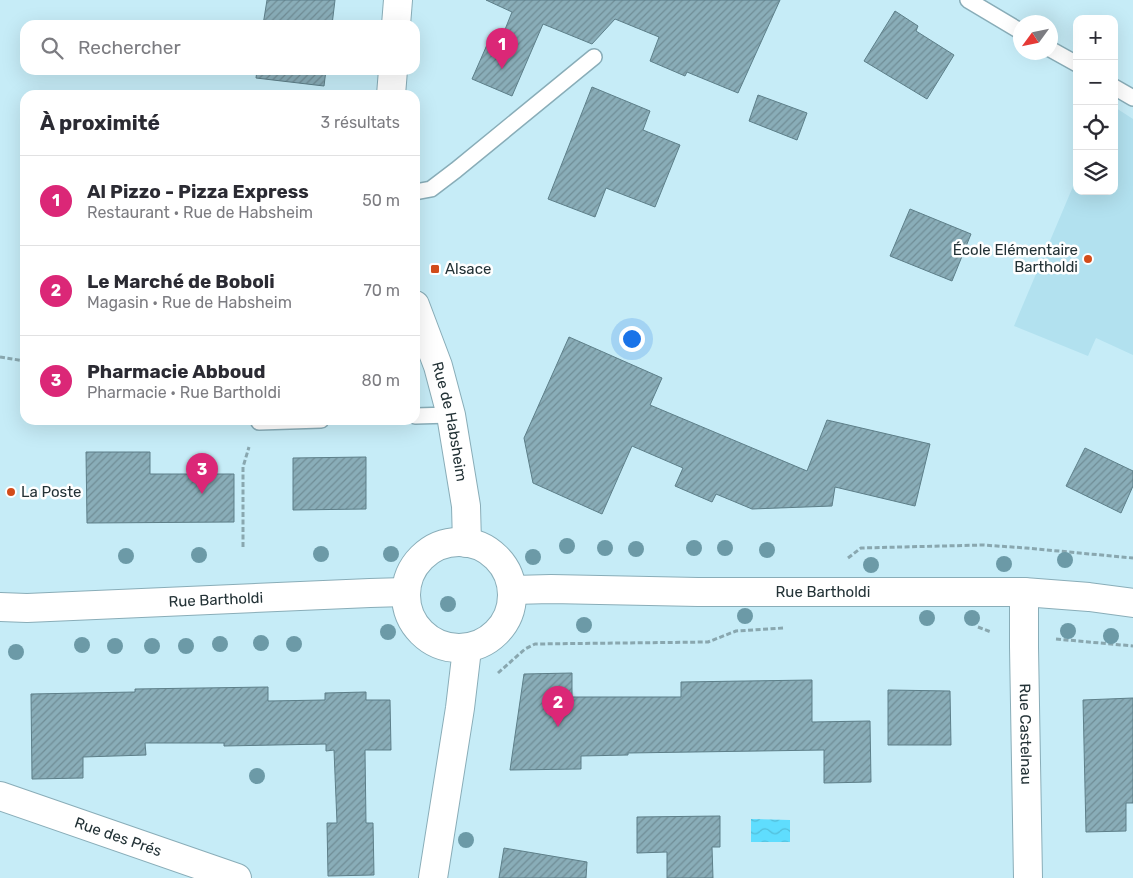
<!DOCTYPE html>
<html lang="fr">
<meta charset="utf-8">
<style>
body{margin:0;font-family:Rubik,sans-serif;background:#f2f2f3;color:#2b2b33}
.controls{position:absolute;right:15px;top:15px;display:grid;overflow:hidden;border-radius:10px;box-shadow:0 5px 20px #0002}
.controls button{width:45px;height:45px;display:grid;place-items:center;padding:0;border:0;border-bottom:1px solid #e1e1e2;background:#fff;color:#2b2b33;font:25px sans-serif}
.compass{position:absolute;left:1013px;top:15px;width:45px;height:45px;border-radius:50%;background:#fff;box-shadow:0 5px 20px #0002;rotate:237deg}
.you{position:absolute;left:631px;top:338px;width:18px;height:18px;margin:-12px;border:4px solid #fff;border-radius:50%;background:#1a73e8;box-shadow:0 0 0 8px #1a73e833}
.badge{display:grid;place-items:center;width:32px;height:32px;border-radius:50%;background:#db2777;color:#fff;font-size:16px;font-weight:700}
.pin{position:absolute;translate:-50% -41px;filter:drop-shadow(0 1px 2px #0008)}
.pin::after{content:'';position:absolute;top:26px;width:18px;height:15px;background:inherit;clip-path:polygon(0 0,100% 0,50% 100%)}
.list{margin:0;padding:0;list-style:none}
h2{display:flex;justify-content:space-between;align-items:center;height:65px;margin:0;padding:0 20px;font-size:21px}
h2 small{font-size:16px;font-weight:400;color:#7c7c81}
.list li{display:grid;grid-template-columns:32px 1fr auto;gap:15px;align-items:center;box-sizing:border-box;height:90px;padding:0 20px;border-top:1px solid #e1e1e2}
.list b{display:block;font-size:19px;white-space:nowrap}
.list p{margin:0;font-size:16px;white-space:nowrap;color:#7c7c81}
.list em{font-size:16px;font-style:normal;color:#7c7c81}
.icon{flex:none;width:28px;height:28px;fill:none;stroke:currentColor;stroke-width:2;stroke-linecap:round;stroke-linejoin:round}
.map{position:relative;flex:none;width:1133px;height:878px;overflow:hidden}
.search{position:absolute;background:#fff;box-shadow:0 5px 20px #0002;left:20px;top:20px;width:400px;height:55px;display:flex;align-items:center;gap:12px;box-sizing:border-box;padding:0 18px;border-radius:15px;color:#7c7c81;font-size:19px}
.panel{position:absolute;background:#fff;box-shadow:0 5px 20px #0002;left:20px;top:90px;width:400px;height:335px;border-radius:15px}
.map>svg:first-child{display:block}
.built{fill:#b2e1ef}
.water{fill:url(#water-waves)}
.building{fill:url(#building-hatch);stroke:#5d7f89}
.lines{fill:none;stroke-linecap:round;stroke-linejoin:round}
.lane-casing{stroke:#89adb8;stroke-width:18}
.street-casing{stroke:#89adb8;stroke-width:30}
.path{stroke:#89a7af;stroke-width:3;stroke-dasharray:5 2.5;stroke-linecap:butt}
.lane{stroke:#fff;stroke-width:15}
.street{stroke:#fff;stroke-width:28}
.tree{fill:#6c9aa7}
.poi-dot{fill:#d34c1a;stroke:#fff;stroke-width:2}
.labels{text-anchor:middle;stroke-width:5;stroke-linejoin:round;paint-order:stroke}
.poi-label{font-size:15px;fill:#233236;stroke:#fff;text-anchor:start}
.street-label{font-size:15px;fill:#233236;stroke:#fff}
</style>
<div class="map">
<svg width="1133" height="878" viewBox="0 0 1133 878">
<defs>
<pattern id="water-waves" width="16" height="10" patternUnits="userSpaceOnUse" patternTransform="scale(1.25)"><rect width="16" height="10" fill="#5fddfe"/><path d="M0 5q4-4 8 0t8 0" fill="none" stroke="#52beda"/></pattern>
<pattern id="building-hatch" width="6" height="6" patternUnits="userSpaceOnUse" patternTransform="scale(1.25)"><rect width="6" height="6" fill="#89adb8"/><path d="M-1 1l2-2M0 6l6-6M5 7l2-2" fill="none" stroke="#708d96"/></pattern>
</defs>
<rect width="100%" height="100%" fill="#c6ecf7"/>
<polygon class="built" points="1116,108 1133,119 1133,355 1096,338 1088,356 1014,326 1077,177 1077,191 1114,191 1114,110"/>
<polygon class="water" points="751,819 790,820 790,842 751,842"/>
<g class="building">
<polygon points="267,0 335,0 332,25 263,25"/>
<polygon points="486,0 780,0 738,93 687,72 685,76 650,61 659,37 615,19 592,44 543,24 512,96 472,79 490,38 500,42 512,12"/>
<polygon points="895,11 918,26 916,31 954,55 927,99 864,61"/>
<polygon points="257,70 326,70 324,86 256,78"/>
<polygon points="592,87 650,111 643,130 680,145 655,207 606,188 595,217 548,199"/>
<polygon points="758,95 807,113 797,140 749,121"/>
<polygon points="910,209 971,234 952,281 890,256"/>
<polygon points="569,337 662,378 650,405 807,471 827,420 930,444 915,506 835,487 832,506 752,509 716,494 712,502 675,486 683,468 632,446 602,514 533,483 524,438"/>
<polygon points="1085,448 1133,471 1133,486 1121,513 1066,486"/>
<polygon points="86,452 150,452 150,474 234,474 234,522 87,523"/>
<polygon points="366,457 366,509 293,510 293,458"/>
<polygon points="572,673 572,697 681,697 681,682 812,680 812,722 870,721 871,782 824,783 824,750 628,753 628,755 581,756 581,769 510,770 524,674"/>
<polygon points="268,687 268,701 325,700 325,693 366,692 366,700 390,700 391,750 365,750 366,823 373,823 374,875 328,876 327,823 337,823 334,750 326,751 326,744 224,746 224,743 145,743 146,755 83,757 83,778 32,779 31,694 135,692 135,689"/>
<polygon points="888,690 950,691 951,745 888,745"/>
<polygon points="1133,698 1133,803 1126,803 1126,831 1086,832 1083,700"/>
<polygon points="720,816 720,847 712,847 713,878 667,878 667,852 637,853 637,817"/>
<polygon points="504,848 587,862 586,878 499,878"/>
</g>
<g class="lines">
<defs>
<g id="lane">
<polyline points="968,0 1020,31"/>
<polyline points="1050,49 1077,64"/>
<polyline points="1114,87 1133,98"/>
<polyline points="415,192 431,189 456,170 594,57"/>
<polyline points="415,416 451,415"/>
<polyline points="259,422 321,420"/>
</g>
<g id="street">
<polyline points="396,25 398,0"/>
<polyline points="391,95 393,70"/>
<path id="s1" d="M415,305L438,366L451,415L466,506L467,543"/>
<circle cx="459" cy="595" r="53"/>
<path id="s2" d="M513,590L551,589L698,592H1024L1089,597L1133,603"/>
<path id="s3" d="M1024,592V647L1028,878"/>
<path id="s4" d="M0,607L27,608L370,593L405,592"/>
<path id="s5" d="M0,796L237,878"/>
<polyline points="433,878 460,708 467,649"/>
</g>
</defs>
<use href="#lane" class="lane-casing"/>
<use href="#street" class="street-casing"/>
<g class="path">
<polyline points="0,357 25,361"/>
<polyline points="243,547 243,467 249,447"/>
<polyline points="848,558 861,548 983,545 1026,548 1133,558"/>
<polyline points="978,627 991,632"/>
<polyline points="1056,639 1133,646"/>
<polyline points="498,673 525,649 535,644 708,642 736,631 784,628"/>
</g>
<use href="#lane" class="lane"/>
<use href="#street" class="street"/>
</g>
<g class="tree">
<circle cx="567" cy="546" r="8"/>
<circle cx="605" cy="548" r="8"/>
<circle cx="694" cy="548" r="8"/>
<circle cx="725" cy="548" r="8"/>
<circle cx="636" cy="549" r="8"/>
<circle cx="767" cy="550" r="8"/>
<circle cx="321" cy="554" r="8"/>
<circle cx="391" cy="554" r="8"/>
<circle cx="199" cy="555" r="8"/>
<circle cx="126" cy="556" r="8"/>
<circle cx="533" cy="557" r="8"/>
<circle cx="1065" cy="560" r="8"/>
<circle cx="1004" cy="564" r="8"/>
<circle cx="871" cy="565" r="8"/>
<circle cx="448" cy="604" r="8"/>
<circle cx="745" cy="616" r="8"/>
<circle cx="927" cy="618" r="8"/>
<circle cx="972" cy="618" r="8"/>
<circle cx="584" cy="625" r="8"/>
<circle cx="1068" cy="631" r="8"/>
<circle cx="388" cy="632" r="8"/>
<circle cx="1111" cy="636" r="8"/>
<circle cx="261" cy="643" r="8"/>
<circle cx="220" cy="644" r="8"/>
<circle cx="294" cy="644" r="8"/>
<circle cx="82" cy="645" r="8"/>
<circle cx="115" cy="646" r="8"/>
<circle cx="152" cy="646" r="8"/>
<circle cx="186" cy="646" r="8"/>
<circle cx="16" cy="652" r="8"/>
<circle cx="257" cy="776" r="8"/>
<circle cx="466" cy="840" r="8"/>
</g>
<g class="poi-dot">
<circle cx="1088" cy="259" r="5"/>
<rect x="430" y="264" width="10" height="10" rx="2.5"/>
<circle cx="11" cy="492" r="5"/>
</g>
<g class="labels">
<g class="poi-label">
<text x="1078" y="255" text-anchor="end">École Elémentaire<tspan x="1078" dy="17">Bartholdi</tspan></text>
<text x="445" y="274">Alsace</text>
<text x="21" y="497">La Poste</text>
</g>
<g class="street-label">
<text dy="5" stroke="none"><textPath href="#s1" startOffset="122">Rue de Habsheim</textPath></text>
<text dy="5" stroke="none"><textPath href="#s2" startOffset="310">Rue Bartholdi</textPath></text>
<text dy="5" stroke="none"><textPath href="#s4" startOffset="216">Rue Bartholdi</textPath></text>
<text dy="5" stroke="none"><textPath href="#s3" startOffset="142">Rue Castelnau</textPath></text>
<text dy="5" stroke="none"><textPath href="#s5" startOffset="125">Rue des Prés</textPath></text>
</g>
</g>
</svg>
<div class="controls">
<button>+</button>
<button>−</button>
<button><svg class="icon" aria-label="locate" viewBox="0 0 24 24"><circle cx="12" cy="12" r="6"/><path d="M12 2v4M12 18v4M2 12h4M18 12h4"/></svg></button>
<button><svg class="icon" aria-label="layers" viewBox="0 0 24 24"><path d="M12 4l9 5-9 5-9-5zM3 14l9 5 9-5"/></svg></button>
</div>
<svg class="compass" viewBox="-18 -18 36 36"><path d="M0-13l5 13h-10z" fill="#e53935"/><path d="M0 13l5-13h-10z" fill="#7c7c81"/></svg>
<div class="you"></div>
<div class="pin badge" style="left:502px;top:69px">1</div>
<div class="pin badge" style="left:558px;top:727px">2</div>
<div class="pin badge" style="left:202px;top:494px">3</div>
<div class="search"><svg class="icon" aria-label="search" viewBox="0 0 24 24"><circle cx="10" cy="10" r="6"/><path d="M15 15l6 6"/></svg>Rechercher</div>
<section class="panel">
<h2>À proximité<small>3 résultats</small></h2>
<ul class="list">
<li><span class="badge">1</span><div><b>Al Pizzo - Pizza Express</b><p>Restaurant · Rue de Habsheim</p></div><em>50 m</em></li>
<li><span class="badge">2</span><div><b>Le Marché de Boboli</b><p>Magasin · Rue de Habsheim</p></div><em>70 m</em></li>
<li><span class="badge">3</span><div><b>Pharmacie Abboud</b><p>Pharmacie · Rue Bartholdi</p></div><em>80 m</em></li>
</ul>
</section>
</div>
